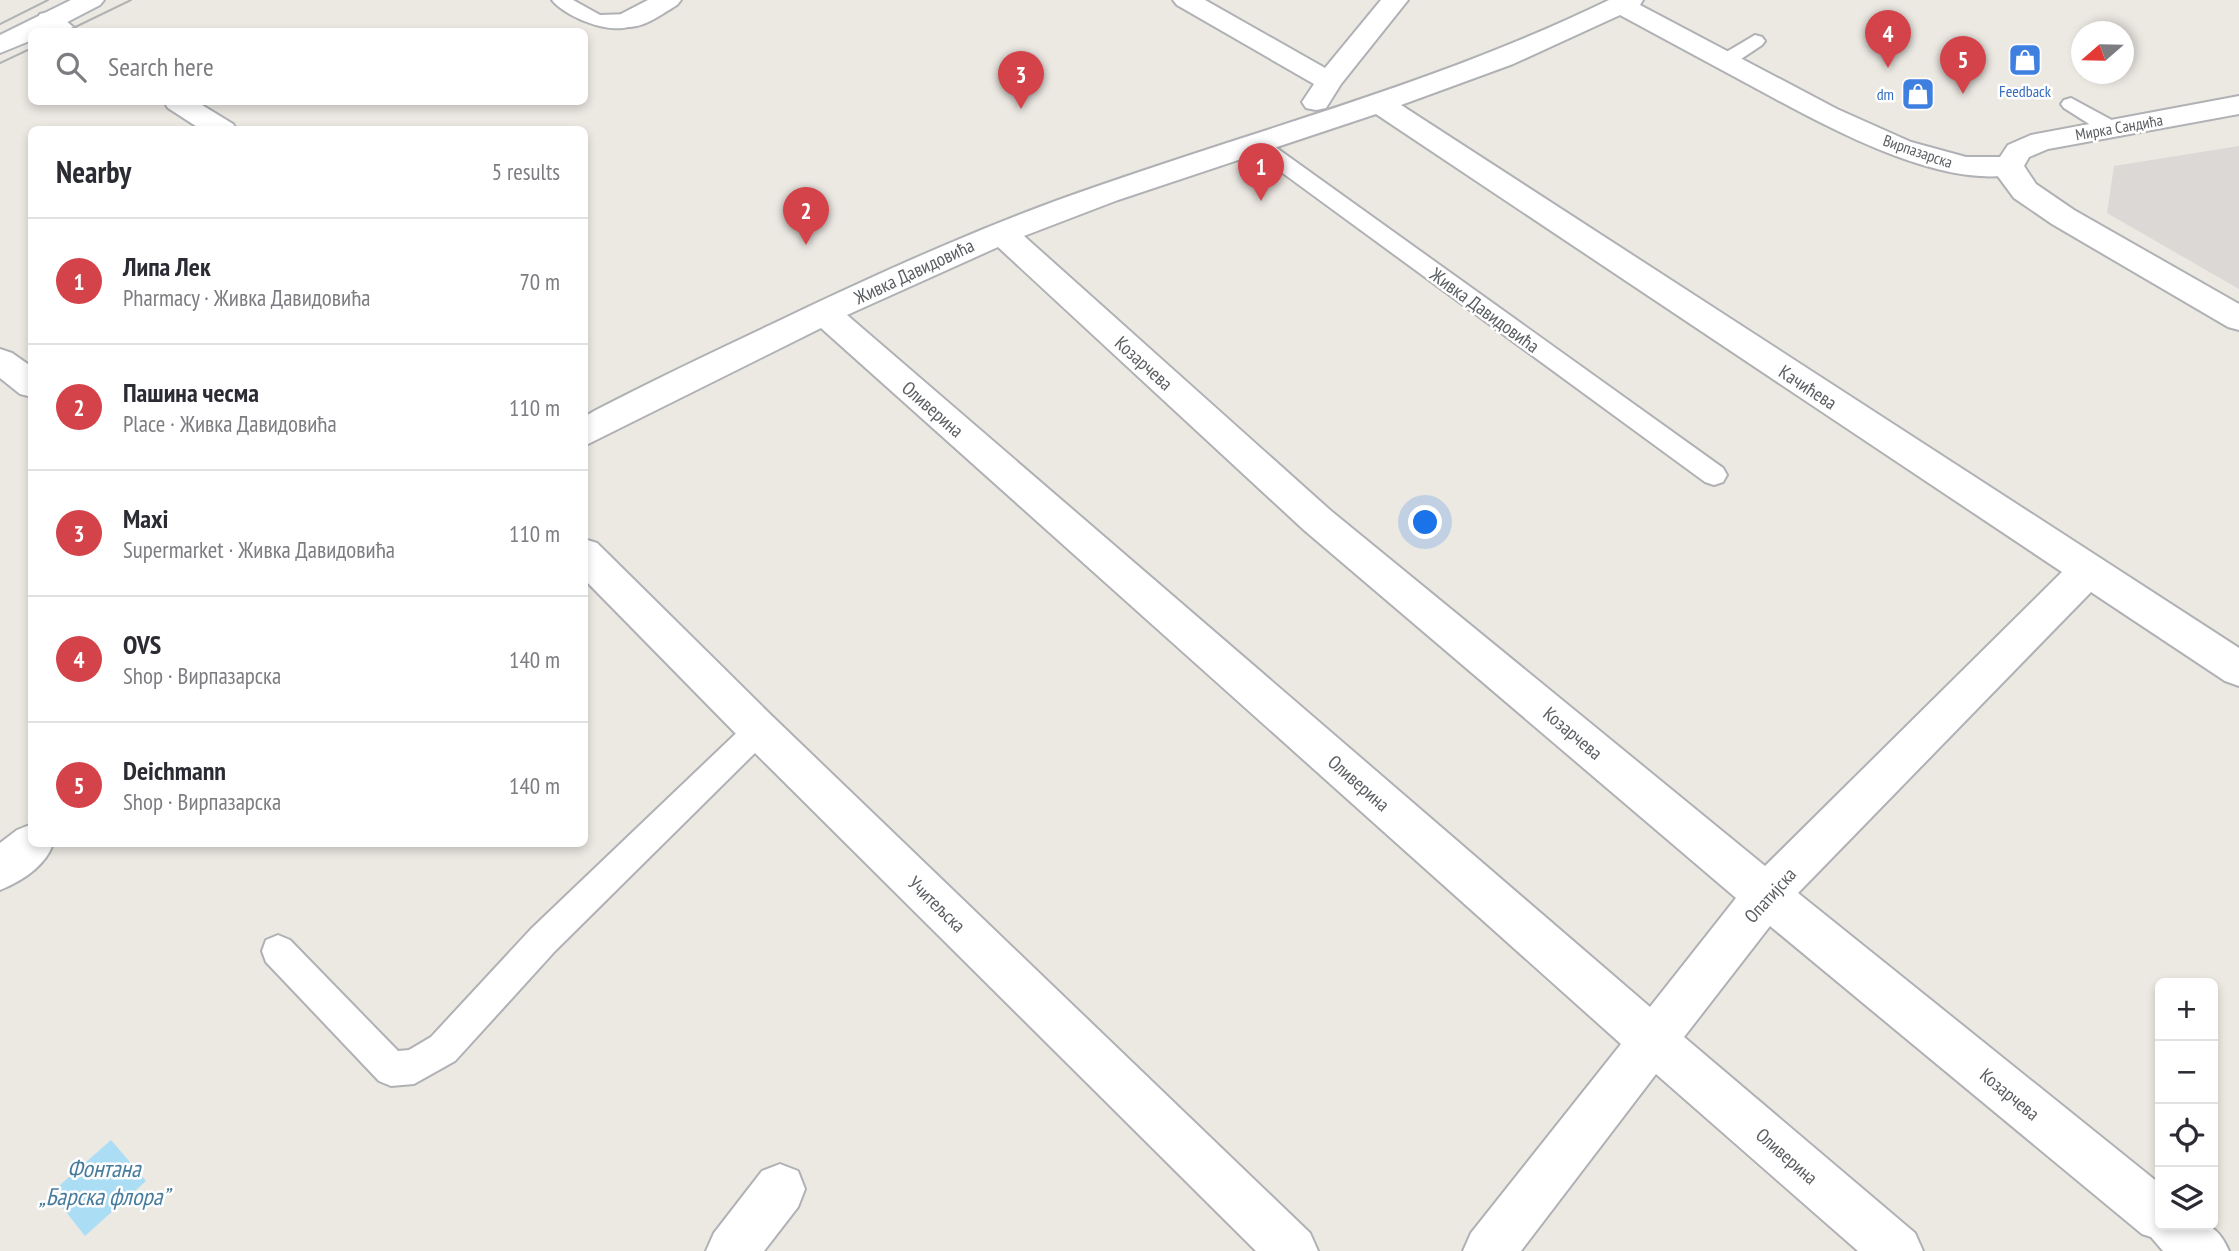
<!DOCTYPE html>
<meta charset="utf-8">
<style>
body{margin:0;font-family:"PT Sans Narrow",sans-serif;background:#f2f2f3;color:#2b2b33}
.controls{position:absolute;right:21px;bottom:21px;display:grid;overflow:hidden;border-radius:10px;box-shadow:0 4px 10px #0003}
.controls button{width:63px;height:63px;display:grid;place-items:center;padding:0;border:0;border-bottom:2px solid #e1e1e2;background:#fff;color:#2b2b33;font:35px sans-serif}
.compass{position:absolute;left:2071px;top:21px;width:63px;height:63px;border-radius:50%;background:#fff;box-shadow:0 4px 10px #0003;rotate:250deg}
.you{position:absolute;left:1426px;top:523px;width:24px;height:24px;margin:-18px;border:5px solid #fff;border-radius:50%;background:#1a73e8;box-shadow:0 0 0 10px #1a73e833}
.badge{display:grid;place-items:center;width:46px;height:46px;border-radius:50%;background:#d4424a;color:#fff;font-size:23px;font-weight:700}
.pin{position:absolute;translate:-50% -58px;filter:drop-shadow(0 2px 4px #0008)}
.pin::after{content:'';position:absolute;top:37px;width:24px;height:21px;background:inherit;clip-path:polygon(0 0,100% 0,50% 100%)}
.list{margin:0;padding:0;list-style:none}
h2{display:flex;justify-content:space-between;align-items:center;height:91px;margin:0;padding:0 28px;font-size:30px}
h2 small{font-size:23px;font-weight:400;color:#7c7c81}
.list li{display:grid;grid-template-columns:46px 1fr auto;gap:21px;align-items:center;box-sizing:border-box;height:126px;padding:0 28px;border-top:2px solid #e1e1e2}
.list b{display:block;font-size:26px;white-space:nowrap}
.list p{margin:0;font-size:23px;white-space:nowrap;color:#7c7c81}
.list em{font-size:23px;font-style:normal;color:#7c7c81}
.icon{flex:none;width:38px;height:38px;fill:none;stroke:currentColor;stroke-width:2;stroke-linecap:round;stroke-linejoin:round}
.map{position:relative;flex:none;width:2239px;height:1251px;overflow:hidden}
.search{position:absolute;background:#fff;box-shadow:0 4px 10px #0003;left:28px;top:28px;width:560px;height:77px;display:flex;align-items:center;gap:18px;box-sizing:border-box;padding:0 24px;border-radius:10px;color:#7c7c81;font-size:26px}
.panel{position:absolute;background:#fff;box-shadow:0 4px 10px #0003;left:28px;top:126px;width:560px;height:721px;border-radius:10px}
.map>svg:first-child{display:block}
.industrial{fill:#dbd8d5}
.water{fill:#abdef4}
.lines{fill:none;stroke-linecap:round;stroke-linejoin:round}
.service-casing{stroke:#afb1b4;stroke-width:4}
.minor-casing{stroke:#afb1b4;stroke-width:4}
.tertiary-casing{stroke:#afb1b4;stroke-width:4}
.secondary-casing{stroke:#b0b3b7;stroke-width:4}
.service{fill:#fff;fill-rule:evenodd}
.minor{fill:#fff;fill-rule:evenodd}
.tertiary{fill:#fff;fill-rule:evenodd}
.secondary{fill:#fff;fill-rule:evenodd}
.tram{stroke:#b1b2b2;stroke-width:2}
.labels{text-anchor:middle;stroke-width:5;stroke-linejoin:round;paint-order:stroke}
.far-shop-label{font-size:16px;fill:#366cbe;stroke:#fff}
.far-street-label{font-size:16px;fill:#5b5f62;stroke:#fff}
.street-label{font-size:19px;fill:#5b5f62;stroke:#fff}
.near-water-label{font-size:24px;font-style:italic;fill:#477c9c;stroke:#fff}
</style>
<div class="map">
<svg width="2239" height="1251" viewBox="0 0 2239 1251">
<rect width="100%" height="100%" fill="#ece9e3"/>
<polygon class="industrial" points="2239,146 2239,289 2107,213 2114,166"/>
<polygon class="water" points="111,1140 146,1181 85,1236 51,1193"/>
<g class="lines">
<defs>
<g id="service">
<path d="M552,0H573L600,15L630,14L640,20C622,41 566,18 552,0Z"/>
<polygon points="1755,35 1762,37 1765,41 1762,45 1732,65 1718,65 1715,61 1718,57"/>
<polygon points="2071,98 2119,124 2122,129 2119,134 2105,134 2064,108 2061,104 2064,100"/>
<polygon points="1257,137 1264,139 1723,468 1727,475 1723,482 1714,485 1705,482 1250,149 1247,144 1250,139"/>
<polygon points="759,717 769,721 774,730 769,739 555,951 455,1061 414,1084 391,1086 379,1081 266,962 262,951 266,940 278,935 290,940 398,1051 409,1050 431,1037 531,929 749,721"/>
</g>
<g id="minor">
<path d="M648,0H681L677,5C660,15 641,31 621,26L617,20L621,14Z"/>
<polygon points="1173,0 1205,0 1325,68 1381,0 1408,0 1341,84 1326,108 1316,110 1306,108 1302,102 1314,84 1177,5"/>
<path d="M1609,0H1643L1640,5L1837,109L1911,142L1966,157H2009L2019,159L2024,166L2019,173C1940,193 1815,120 1746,83C1704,60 1662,38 1620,15L1513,64L1401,105L2239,648V686L2225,681L2091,592L1798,893L2160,1184V1225C2195,1225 2213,1214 2229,1251H2163L2151,1237L2142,1234L1770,926L1684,1037L1915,1233L1923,1251H1858L1656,1074L1521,1251H1463L1471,1233L1621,1044L821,328L584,446V417L596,410C659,377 724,347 789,316C890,268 992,222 1098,186C1270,126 1445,80 1609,0ZM1376,114L2062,572L1765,866L1330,510L1024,236L1118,200ZM998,247L1304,530L1736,898L1650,1007L847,315Z"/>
<polygon points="49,12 58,14 79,32 48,32 36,20 40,14"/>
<polygon points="164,102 197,102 233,124 237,130 202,130 168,108"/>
<polygon points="0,349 12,353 32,367 32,397 20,394 0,378"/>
<polygon points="584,539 597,543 773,717 1310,1233 1318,1251 1256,1251 745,743 584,579"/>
<path d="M32,824V844H53C45,866 22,881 0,890V843L17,830Z"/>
<polygon points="780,1164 798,1171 805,1189 798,1207 764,1251 706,1251 714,1233 762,1171"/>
</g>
<polygon id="tertiary" points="2239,96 2239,114 2048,149 2029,157 2024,166 2036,184 2074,210 2239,304 2239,330 2228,327 2052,224 2014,198 1997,175 1994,166 2008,145 2031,135"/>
<polygon id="secondary" points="71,0 104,0 100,5 48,32 32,32 32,40 0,53 0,35"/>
</defs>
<use href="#service" class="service-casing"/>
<use href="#minor" class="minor-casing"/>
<use href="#tertiary" class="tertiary-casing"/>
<use href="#secondary" class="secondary-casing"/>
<use href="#service" class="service"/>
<use href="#minor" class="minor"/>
<use href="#tertiary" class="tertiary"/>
<use href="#secondary" class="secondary"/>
<g class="tram">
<polyline points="0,24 48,0"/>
<polyline points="65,32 131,0"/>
<polyline points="0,63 32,48"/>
</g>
</g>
<defs>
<symbol id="shop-square" viewBox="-11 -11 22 22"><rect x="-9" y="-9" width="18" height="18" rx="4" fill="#3f7fe0" stroke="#fff"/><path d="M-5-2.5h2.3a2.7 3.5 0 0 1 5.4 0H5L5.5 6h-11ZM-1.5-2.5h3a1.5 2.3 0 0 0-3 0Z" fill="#fff"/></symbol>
</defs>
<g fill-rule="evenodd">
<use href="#shop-square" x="2006" y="41" width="38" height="38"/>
<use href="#shop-square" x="1899" y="75" width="38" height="38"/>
</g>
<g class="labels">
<g class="far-shop-label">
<text x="2025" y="97">Feedback</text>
<text x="1894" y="100" text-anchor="end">dm</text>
</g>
<g class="far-street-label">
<text transform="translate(2119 127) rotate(-10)" y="6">Мирка Сандића</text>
<text transform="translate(1918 151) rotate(19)" y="6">Вирпазарска</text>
</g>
<g class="street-label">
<text transform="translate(914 271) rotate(-25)" y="7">Живка Давидовића</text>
<text transform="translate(1485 310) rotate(36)" y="7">Живка Давидовића</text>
<text transform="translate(1144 363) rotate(42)" y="7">Козарчева</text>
<text transform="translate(1808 387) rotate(33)" y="7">Качићева</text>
<text transform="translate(933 409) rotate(41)" y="7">Оливерина</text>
<text transform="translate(1573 733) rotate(40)" y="7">Козарчева</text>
<text transform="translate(1359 783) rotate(41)" y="7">Оливерина</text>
<text transform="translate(1770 895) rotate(-48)" y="7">Опатијска</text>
<text transform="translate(937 904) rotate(44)" y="7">Учитељска</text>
<text transform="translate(2010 1094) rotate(39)" y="7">Козарчева</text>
<text transform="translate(1787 1156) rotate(41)" y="7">Оливерина</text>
</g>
<g class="near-water-label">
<text x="104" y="1177">Фонтана<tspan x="104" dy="28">„Барска флора”</tspan></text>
</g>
</g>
</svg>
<div class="controls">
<button>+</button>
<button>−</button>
<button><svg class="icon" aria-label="locate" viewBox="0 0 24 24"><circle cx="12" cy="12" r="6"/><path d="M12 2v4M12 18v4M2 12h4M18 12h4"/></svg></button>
<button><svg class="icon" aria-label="layers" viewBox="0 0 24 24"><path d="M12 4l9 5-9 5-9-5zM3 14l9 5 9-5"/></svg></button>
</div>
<svg class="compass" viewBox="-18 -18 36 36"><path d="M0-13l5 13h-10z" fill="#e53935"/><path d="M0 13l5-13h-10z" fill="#7c7c81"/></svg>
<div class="you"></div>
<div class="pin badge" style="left:1261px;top:201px">1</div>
<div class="pin badge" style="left:806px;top:245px">2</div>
<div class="pin badge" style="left:1021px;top:109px">3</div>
<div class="pin badge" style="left:1888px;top:68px">4</div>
<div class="pin badge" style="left:1963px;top:94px">5</div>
<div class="search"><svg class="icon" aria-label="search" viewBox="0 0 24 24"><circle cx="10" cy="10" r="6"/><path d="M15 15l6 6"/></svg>Search here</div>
<section class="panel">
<h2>Nearby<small>5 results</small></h2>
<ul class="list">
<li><span class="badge">1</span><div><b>Липа Лек</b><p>Pharmacy · Живка Давидовића</p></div><em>70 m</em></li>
<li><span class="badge">2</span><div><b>Пашина чесма</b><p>Place · Живка Давидовића</p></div><em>110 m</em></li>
<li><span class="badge">3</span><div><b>Maxi</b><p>Supermarket · Живка Давидовића</p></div><em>110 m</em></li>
<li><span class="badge">4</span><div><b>OVS</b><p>Shop · Вирпазарска</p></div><em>140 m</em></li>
<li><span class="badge">5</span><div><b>Deichmann</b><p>Shop · Вирпазарска</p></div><em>140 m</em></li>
</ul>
</section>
</div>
